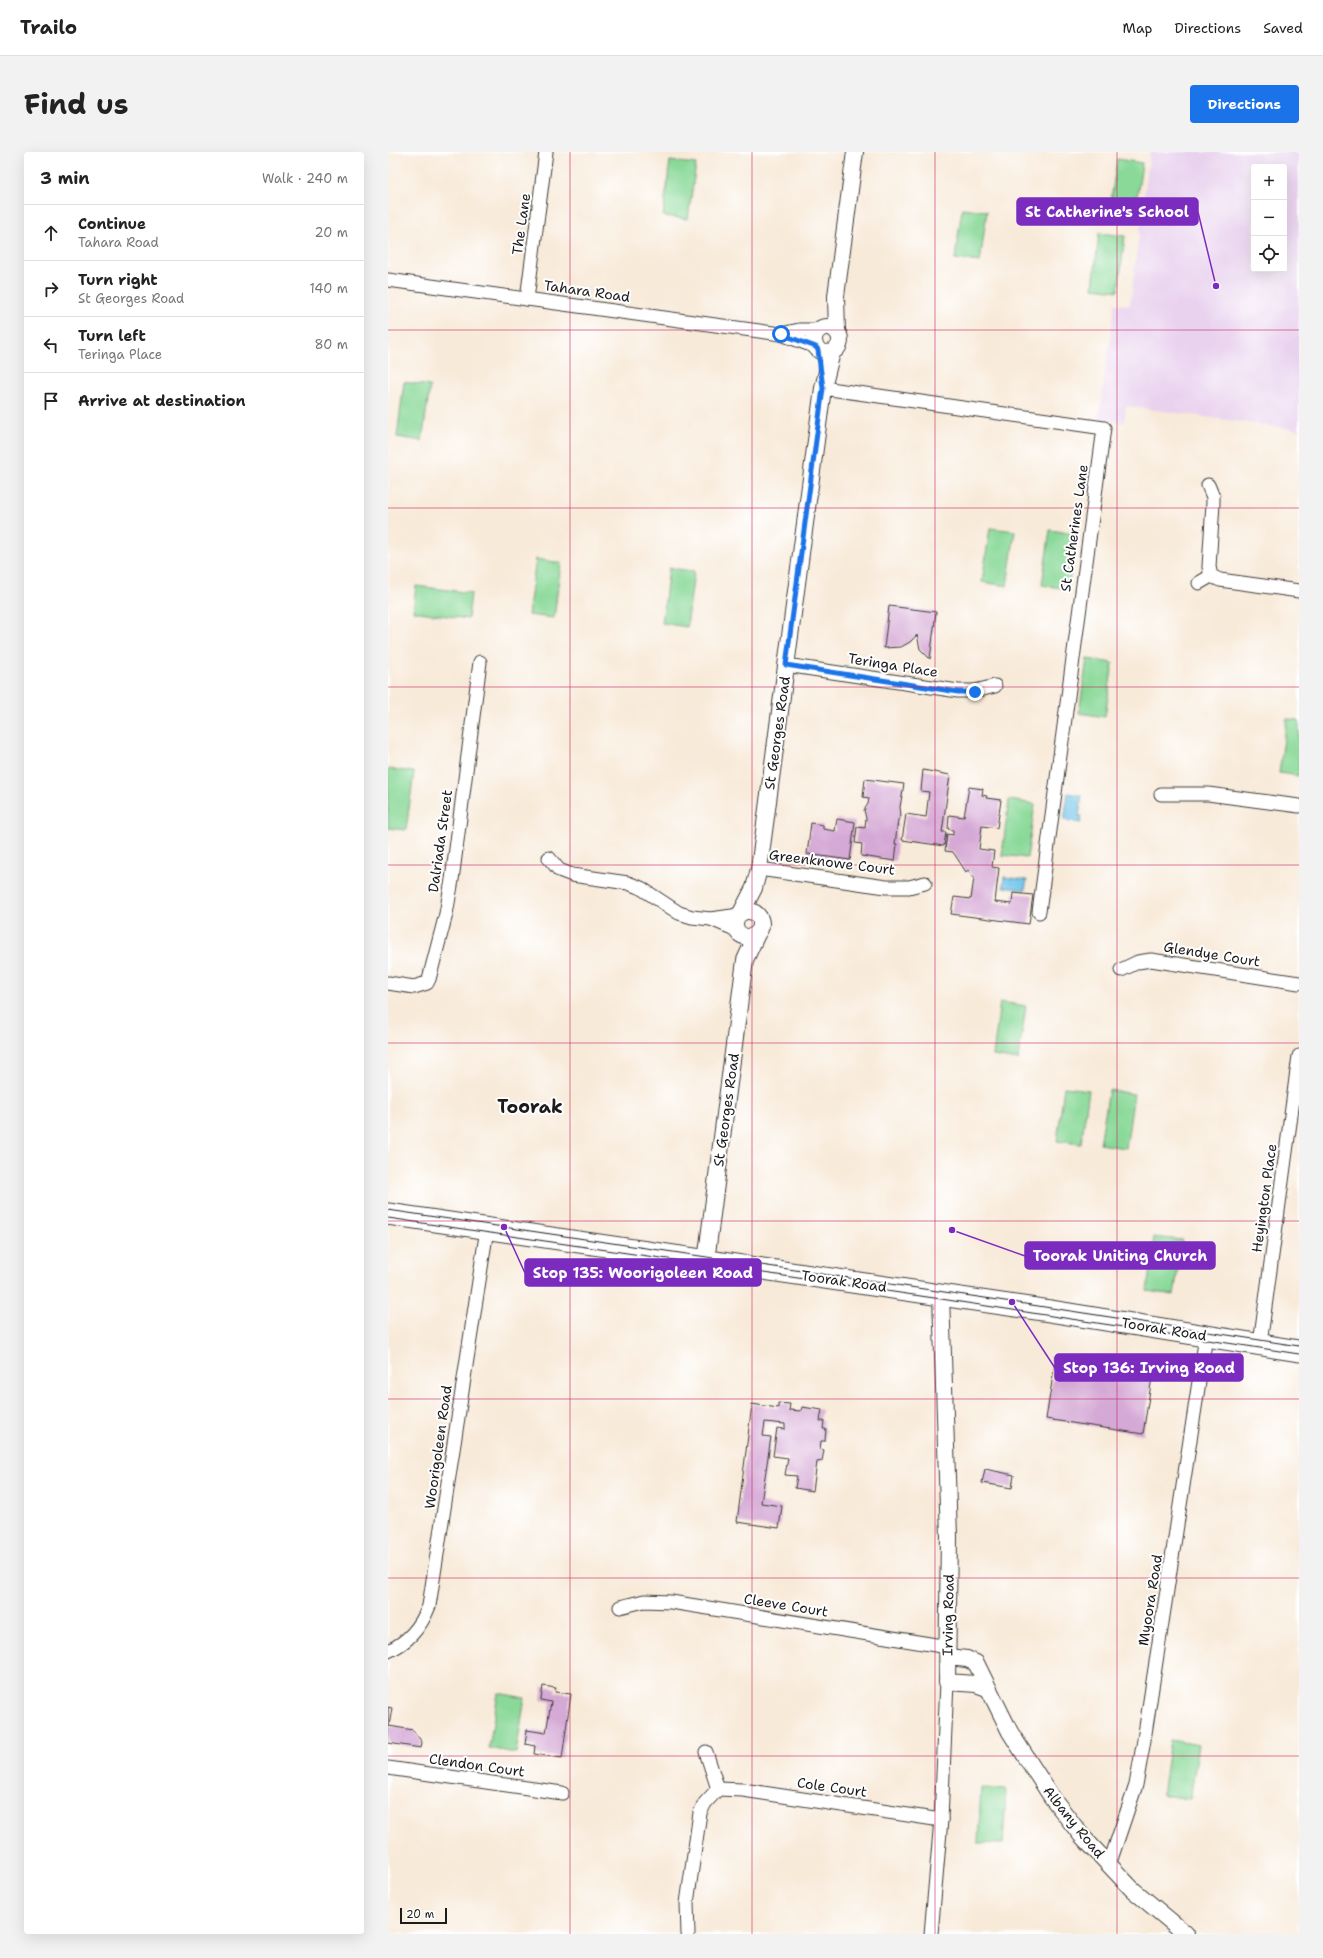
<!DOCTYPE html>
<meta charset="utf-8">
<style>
body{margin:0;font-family:"Shantell Sans",sans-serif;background:#f2f2f2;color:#222}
.controls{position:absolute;right:12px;top:12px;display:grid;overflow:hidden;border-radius:4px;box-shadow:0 4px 16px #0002}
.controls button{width:36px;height:36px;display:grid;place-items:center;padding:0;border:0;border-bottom:1px solid #e0e0e0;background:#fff;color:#222;font:20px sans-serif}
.scale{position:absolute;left:12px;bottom:10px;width:47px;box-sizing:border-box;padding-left:4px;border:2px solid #1c1c1c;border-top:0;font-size:11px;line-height:14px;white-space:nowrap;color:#1c1c1c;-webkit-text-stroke:3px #fff;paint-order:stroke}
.stop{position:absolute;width:12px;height:12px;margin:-9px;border:3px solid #1a73e8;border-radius:50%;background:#fff}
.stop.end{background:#1a73e8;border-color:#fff;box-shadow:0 1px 4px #0008}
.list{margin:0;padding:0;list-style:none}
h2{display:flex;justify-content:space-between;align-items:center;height:52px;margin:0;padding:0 16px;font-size:17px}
h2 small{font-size:13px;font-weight:400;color:#767676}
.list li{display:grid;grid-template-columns:26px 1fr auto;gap:12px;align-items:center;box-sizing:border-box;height:56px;padding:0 16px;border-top:1px solid #e0e0e0}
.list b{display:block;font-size:15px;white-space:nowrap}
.list p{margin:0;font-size:13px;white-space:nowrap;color:#767676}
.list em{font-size:13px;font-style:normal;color:#767676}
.icon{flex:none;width:22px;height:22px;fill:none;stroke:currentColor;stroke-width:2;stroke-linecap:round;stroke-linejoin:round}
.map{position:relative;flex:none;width:911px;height:1782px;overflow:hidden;border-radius:4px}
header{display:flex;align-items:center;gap:24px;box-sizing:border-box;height:56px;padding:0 20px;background:#fff;border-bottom:1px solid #e0e0e0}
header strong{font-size:19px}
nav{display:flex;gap:22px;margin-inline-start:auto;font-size:14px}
.intro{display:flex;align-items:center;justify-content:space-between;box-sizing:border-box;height:96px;padding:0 24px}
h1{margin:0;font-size:28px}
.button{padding:10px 18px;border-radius:4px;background:#1a73e8;color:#fff;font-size:14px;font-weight:700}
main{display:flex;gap:24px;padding:0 24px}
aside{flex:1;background:#fff;border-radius:4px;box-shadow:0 4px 16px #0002}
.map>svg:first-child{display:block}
.built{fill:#e9d2ee;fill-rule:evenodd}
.green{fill:#8ad999;stroke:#537a5a}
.water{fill:#6cc3e9;stroke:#447082}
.building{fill:#d5a9d5}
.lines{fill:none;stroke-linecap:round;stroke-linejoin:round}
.minor-casing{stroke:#3d3b38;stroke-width:15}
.tertiary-casing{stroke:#3d3b38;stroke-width:18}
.primary-casing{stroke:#3d3b38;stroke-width:23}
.minor{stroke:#fff;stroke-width:13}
.tertiary{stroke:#fff;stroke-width:16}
.primary{stroke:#fff;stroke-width:21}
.tram{stroke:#1c1c1c;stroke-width:1}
.route{stroke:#1a73e8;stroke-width:5}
.grid{fill:none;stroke:#c2185b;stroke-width:1;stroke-opacity:0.55}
.labels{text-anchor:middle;stroke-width:4;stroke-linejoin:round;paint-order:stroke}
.street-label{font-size:14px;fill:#1c1c1c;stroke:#fff}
.district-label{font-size:18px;font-weight:bold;fill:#1c1c1c;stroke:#fff}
.leader{fill:none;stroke:#7b2cbf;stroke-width:1.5}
.callout-dot{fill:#7b2cbf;stroke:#fff;stroke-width:1.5}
.callout{fill:#7b2cbf;stroke:#7b2cbf;stroke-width:1.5}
.callout-label{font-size:15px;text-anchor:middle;font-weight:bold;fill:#fff}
</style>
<header>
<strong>Trailo</strong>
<nav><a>Map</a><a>Directions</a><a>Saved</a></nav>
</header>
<div class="intro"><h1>Find us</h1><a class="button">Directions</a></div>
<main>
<aside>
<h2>3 min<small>Walk · 240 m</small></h2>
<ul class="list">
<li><svg class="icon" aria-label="ahead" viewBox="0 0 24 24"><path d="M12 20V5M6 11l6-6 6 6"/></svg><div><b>Continue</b><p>Tahara Road</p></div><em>20 m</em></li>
<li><svg class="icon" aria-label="right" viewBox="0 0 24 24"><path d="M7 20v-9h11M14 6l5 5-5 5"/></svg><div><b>Turn right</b><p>St Georges Road</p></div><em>140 m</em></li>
<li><svg class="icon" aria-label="left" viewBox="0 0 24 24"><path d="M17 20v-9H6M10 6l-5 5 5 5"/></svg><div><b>Turn left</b><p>Teringa Place</p></div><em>80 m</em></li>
<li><svg class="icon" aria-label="arrive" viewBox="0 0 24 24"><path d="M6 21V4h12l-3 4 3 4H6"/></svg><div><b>Arrive at destination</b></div></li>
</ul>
</aside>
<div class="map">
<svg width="911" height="1782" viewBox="0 0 911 1782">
<rect width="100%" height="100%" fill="#fff"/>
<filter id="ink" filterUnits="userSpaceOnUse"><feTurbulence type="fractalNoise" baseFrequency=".025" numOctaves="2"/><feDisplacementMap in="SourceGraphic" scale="8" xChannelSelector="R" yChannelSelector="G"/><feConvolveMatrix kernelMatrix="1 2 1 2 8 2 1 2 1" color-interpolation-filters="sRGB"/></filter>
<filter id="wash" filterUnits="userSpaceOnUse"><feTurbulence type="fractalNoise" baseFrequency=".012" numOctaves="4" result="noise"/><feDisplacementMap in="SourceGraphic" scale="16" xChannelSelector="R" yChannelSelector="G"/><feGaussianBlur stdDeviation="0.9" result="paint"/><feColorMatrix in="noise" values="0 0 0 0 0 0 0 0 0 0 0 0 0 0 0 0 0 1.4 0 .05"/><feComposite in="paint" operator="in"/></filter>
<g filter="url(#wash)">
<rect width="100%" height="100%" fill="#f8ead9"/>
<path class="built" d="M762,0H911V278L738,254L736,271L711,267L727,152L742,153ZM866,15H896V117H866Z"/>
<g class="green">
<polygon points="729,7 754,11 746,65 721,62"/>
<polygon points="282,9 308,12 300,67 275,64"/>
<polygon points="574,56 599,59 592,110 567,107"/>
<polygon points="711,81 737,84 730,139 705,136"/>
<polygon points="16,230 42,234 34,289 9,285"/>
<polygon points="602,376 627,379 619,434 594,430"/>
<polygon points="662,378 688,382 680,437 654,433"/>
<polygon points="148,407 173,411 166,466 140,463"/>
<polygon points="281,416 306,419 299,475 274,471"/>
<polygon points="28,434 83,441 80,467 25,459"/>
<polygon points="699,507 725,511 717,565 691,561"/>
<polygon points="899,567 911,568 911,624 891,621"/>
<polygon points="0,617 26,620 18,678 0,676"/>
<polygon points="621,648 647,652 639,706 614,703"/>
<polygon points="612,850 638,854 630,908 605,904"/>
<polygon points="676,935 701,938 693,992 669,989"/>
<polygon points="721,938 746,942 738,996 712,992"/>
<polygon points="766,1085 794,1088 786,1143 759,1139"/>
<polygon points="110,1541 137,1546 128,1601 101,1596"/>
<polygon points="782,1588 811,1593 802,1647 774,1643"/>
<polygon points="593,1636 618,1637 615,1692 590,1691"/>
</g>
<g class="water">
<polygon points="680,641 694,644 691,664 694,664 693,671 676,668"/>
<polygon points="616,725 639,728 637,738 615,735"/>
</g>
<g id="blocks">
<g class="building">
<polygon points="501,454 548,460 542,507 532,497 529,483 522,490 513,495 496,496"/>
<polygon points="535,618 562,623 554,680 558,680 556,694 514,688 518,662 538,665 541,640 533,639"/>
<polygon points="477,627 516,632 512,655 513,664 510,668 507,692 509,692 507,709 473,704 474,692 467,691 469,675 477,676 478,666 476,658 480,652 481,646 475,645"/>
<polygon points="581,635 595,637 594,643 599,644 598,646 613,648 609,676 594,674 591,697 606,699 604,715 611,716 607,750 624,752 625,741 645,743 641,772 563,762 566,745 583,747 586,726 580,718 578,720 565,700 557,699 559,682 565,683 565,678 560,677 561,663 576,665"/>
<polygon points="449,667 467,670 462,708 419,702 423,671 435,673 435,677 447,679"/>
<polygon points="668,1204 765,1219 755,1282 658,1267"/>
<polygon points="390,1251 402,1252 401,1258 413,1259 414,1255 434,1258 432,1269 436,1269 435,1277 438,1277 437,1289 433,1289 432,1297 436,1298 434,1309 429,1310 425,1339 407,1336 409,1324 397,1323 400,1306 385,1304 389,1276 397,1277 397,1272 377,1270 375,1284 383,1285 373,1351 394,1354 391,1376 349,1370 364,1252 390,1256"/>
<polygon points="597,1317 626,1323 624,1336 594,1331"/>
<polygon points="155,1534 168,1536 167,1540 183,1542 174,1606 146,1602 147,1594 137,1592 139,1578 158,1581 163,1550 153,1548"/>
<polygon points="0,1555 4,1556 1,1574 25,1578 34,1590 33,1596 0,1591"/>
</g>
</g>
</g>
<g filter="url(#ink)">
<use href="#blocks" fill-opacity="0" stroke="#3d3b38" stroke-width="1"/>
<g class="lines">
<defs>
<g id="minor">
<polyline points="0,128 393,182 428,195"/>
<polyline points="139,147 158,0"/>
<polyline points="393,182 411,178 430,178"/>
<polyline points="435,236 716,276 651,760"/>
<polyline points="820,333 825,345 825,351 821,415 823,424 832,428 911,439"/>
<polyline points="811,431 823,424"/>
<polyline points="398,513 570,539 587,539 607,534"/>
<polyline points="773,642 820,642 911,654"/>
<polyline points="161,706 171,718 184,723 240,731 253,736 291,761 304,765 323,767 349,778"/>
<polyline points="371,717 498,735 521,735 537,731"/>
<polyline points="323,767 351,763"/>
<polyline points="733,818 750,810 763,808 911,831"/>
<polyline points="0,831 26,835 39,831 41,827 58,762 64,728 92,510"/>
<polyline points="872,1192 911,904"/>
<polyline points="232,1455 256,1449 283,1450 560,1495"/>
<path d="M0,1499C21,1490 33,1475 41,1454L99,1077"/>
<polyline points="318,1600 330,1637 355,1638 553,1668"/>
<polyline points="0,1616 174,1641"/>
<polyline points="721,1713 748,1633 756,1588 818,1184"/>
<polyline points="300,1782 299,1751 312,1661 317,1651 330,1637"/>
<polyline points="543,1782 553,1668 559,1530"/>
</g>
<g id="tertiary">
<circle cx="439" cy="188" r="13"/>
<polyline points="449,180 448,144 467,0"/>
<circle cx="360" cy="772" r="13"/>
<polyline points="353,761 366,736 371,717 435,236 444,200"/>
<polyline points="318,1109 357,808 369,782"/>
<polyline points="553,1143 561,1385 559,1530 588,1532 599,1536"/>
<polyline points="560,1505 579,1507 588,1511 622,1580 663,1644 693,1683 744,1737 798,1782"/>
</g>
<polyline id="primary" points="0,1062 662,1159 911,1199"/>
</defs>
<use href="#minor" class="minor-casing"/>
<use href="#tertiary" class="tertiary-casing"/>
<use href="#primary" class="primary-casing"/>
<use href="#minor" class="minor"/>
<use href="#tertiary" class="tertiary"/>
<use href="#primary" class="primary"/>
<g class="tram">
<polyline points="0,1058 624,1150 911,1194"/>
<polyline points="0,1066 553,1147 911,1202"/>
</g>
</g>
</g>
<g class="lines" filter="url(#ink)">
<polyline class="route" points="393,182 428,195 430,198 435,236 398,513 570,540 587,540"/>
</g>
<path class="grid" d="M182,0V1782M364,0V1782M547,0V1782M729,0V1782M0,178H911M0,356H911M0,535H911M0,713H911M0,891H911M0,1069H911M0,1247H911M0,1426H911M0,1604H911"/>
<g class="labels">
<g class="street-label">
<text transform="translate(133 72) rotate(-82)" y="5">The Lane</text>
<text transform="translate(199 139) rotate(8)" y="5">Tahara Road</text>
<text transform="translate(686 376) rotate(-82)" y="5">St Catherines Lane</text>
<text transform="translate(505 513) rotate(9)" y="5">Teringa Place</text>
<text transform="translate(389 581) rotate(-82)" y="5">St Georges Road</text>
<text transform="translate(52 689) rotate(-82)" y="5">Dalriada Street</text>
<text transform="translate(444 710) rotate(7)" y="5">Greenknowe Court</text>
<text transform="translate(824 802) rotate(9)" y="5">Glendye Court</text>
<text transform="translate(338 958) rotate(-82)" y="5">St Georges Road</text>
<text transform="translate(876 1046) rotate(-82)" y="5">Heyington Place</text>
<text transform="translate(456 1129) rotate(8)" y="5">Toorak Road</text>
<text transform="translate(776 1177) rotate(9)" y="5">Toorak Road</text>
<text transform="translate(50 1295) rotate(-82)" y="5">Woorigoleen Road</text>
<text transform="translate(762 1448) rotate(-81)" y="5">Myoora Road</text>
<text transform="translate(398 1453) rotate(9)" y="5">Cleeve Court</text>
<text transform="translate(560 1463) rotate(-89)" y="5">Irving Road</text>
<text transform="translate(89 1613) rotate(8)" y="5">Clendon Court</text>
<text transform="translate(444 1635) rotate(8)" y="5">Cole Court</text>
<text transform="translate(686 1670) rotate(51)" y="5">Albany Road</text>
</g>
<g class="district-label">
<text x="142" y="961">Toorak</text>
</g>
</g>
<path class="leader" d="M828 134L810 60M564 1078L637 1104M116 1075L137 1121M624 1150L667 1216"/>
<g class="callout-dot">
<circle cx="828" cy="134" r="4"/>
<circle cx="564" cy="1078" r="4"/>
<circle cx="116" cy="1075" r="4"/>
<circle cx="624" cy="1150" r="4"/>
</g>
<g class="callout">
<rect x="629" y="46" width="181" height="27" rx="4"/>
<rect x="637" y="1090" width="190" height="27" rx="4"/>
<rect x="137" y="1107" width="236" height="27" rx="4"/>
<rect x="667" y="1202" width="188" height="27" rx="4"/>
</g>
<g class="callout-label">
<text x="719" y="65">St Catherine's School</text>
<text x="732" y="1109">Toorak Uniting Church</text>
<text x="255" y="1126">Stop 135: Woorigoleen Road</text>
<text x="761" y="1221">Stop 136: Irving Road</text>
</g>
</svg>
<div class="controls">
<button>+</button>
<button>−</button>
<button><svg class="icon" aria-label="locate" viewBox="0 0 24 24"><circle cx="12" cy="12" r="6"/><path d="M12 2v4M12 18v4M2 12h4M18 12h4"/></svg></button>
</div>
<div class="scale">20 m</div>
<div class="stop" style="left:393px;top:182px"></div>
<div class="stop end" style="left:587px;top:540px"></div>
</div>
</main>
